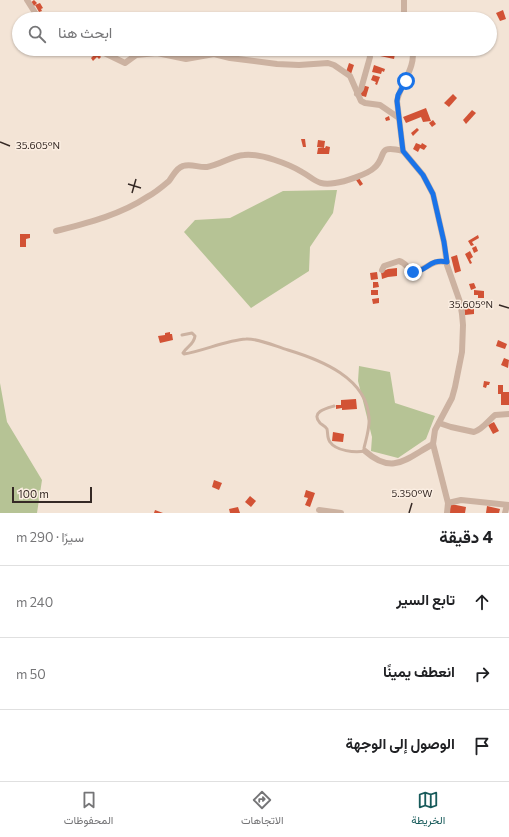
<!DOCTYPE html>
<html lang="ar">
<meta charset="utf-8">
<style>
body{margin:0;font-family:Commissioner,Vazirmatn,sans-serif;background:#f6f6f6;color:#202124;direction:rtl}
.scale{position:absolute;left:12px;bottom:10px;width:80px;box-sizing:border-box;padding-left:4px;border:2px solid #352925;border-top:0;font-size:11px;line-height:14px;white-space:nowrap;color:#352925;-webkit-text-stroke:3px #fbeee2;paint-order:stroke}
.stop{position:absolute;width:12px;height:12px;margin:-9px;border:3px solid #1a73e8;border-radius:50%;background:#fff}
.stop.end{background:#1a73e8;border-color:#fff;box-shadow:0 1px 4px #0008}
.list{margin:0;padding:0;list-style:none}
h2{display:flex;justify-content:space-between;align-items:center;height:52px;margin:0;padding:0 16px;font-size:17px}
h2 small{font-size:13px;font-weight:400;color:#757577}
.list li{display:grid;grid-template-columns:26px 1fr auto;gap:12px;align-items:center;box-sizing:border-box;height:72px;padding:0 16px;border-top:1px solid #e0e0e0}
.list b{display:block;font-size:15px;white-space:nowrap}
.list em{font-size:13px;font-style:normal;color:#757577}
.icon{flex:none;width:22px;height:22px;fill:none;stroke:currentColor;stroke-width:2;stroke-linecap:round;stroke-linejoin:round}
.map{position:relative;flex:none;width:509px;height:513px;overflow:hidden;direction:ltr}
.search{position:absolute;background:#fff;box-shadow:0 1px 3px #0004;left:12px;right:12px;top:12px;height:44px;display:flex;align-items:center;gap:10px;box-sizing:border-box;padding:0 14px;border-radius:22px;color:#757577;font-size:15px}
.sheet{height:268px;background:#fff}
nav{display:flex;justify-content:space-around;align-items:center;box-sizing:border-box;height:56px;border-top:1px solid #e0e0e0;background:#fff;font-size:11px;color:#757577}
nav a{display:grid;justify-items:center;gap:2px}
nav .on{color:#175a5a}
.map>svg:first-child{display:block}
.green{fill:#b6c395}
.building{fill:#d25235}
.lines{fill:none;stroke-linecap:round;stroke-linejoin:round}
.service{stroke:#ccb2a1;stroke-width:3}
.minor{stroke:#ccb2a1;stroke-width:6}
.route{stroke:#1a73e8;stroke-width:5}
.ticks{fill:none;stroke:#352925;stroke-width:1.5}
.ticks-label{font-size:10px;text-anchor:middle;fill:#352925;stroke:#fbeee2;stroke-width:3;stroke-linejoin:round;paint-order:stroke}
</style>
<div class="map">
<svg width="509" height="513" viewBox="0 0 509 513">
<rect width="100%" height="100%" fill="#f3e4d6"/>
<g class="green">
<polygon points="337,190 333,213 310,247 309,271 251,308 184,232 195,220 230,218 283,191"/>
<polygon points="359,366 390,372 395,403 435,416 426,439 398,458 371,451 372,437 358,381"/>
<polygon points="0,383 7,422 42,480 37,513 0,513"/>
</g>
<g class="building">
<polygon points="34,0 37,3 33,7 29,4"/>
<polygon points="40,3 43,8 41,9 42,11 39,12 35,5"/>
<polygon points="503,10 506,19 500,21 496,13"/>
<polygon points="393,49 396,49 394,59 380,56 381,52 392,54"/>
<polygon points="97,52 101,57 99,59 97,57 93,61 91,58"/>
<polygon points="349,63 354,65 351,74 346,72"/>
<polygon points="374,65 385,69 384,72 382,71 381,74 372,72"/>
<polygon points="373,75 380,77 377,85 375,84 376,82 371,80"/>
<polygon points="362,85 369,87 366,97 359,95"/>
<polygon points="453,94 457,98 449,107 444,103"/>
<polygon points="426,108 431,121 423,122 421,117 406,123 403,117"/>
<polygon points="472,110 476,113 466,124 463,120"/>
<polygon points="389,116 390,120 386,121 385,118"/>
<polygon points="433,120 436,124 432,127 429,123"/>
<polygon points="417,128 419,130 413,136 411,133"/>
<polygon points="301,139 305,139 306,147 303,147"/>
<polygon points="318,140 325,141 324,148 317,147"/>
<polygon points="416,143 421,145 422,143 427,146 424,150 420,148 418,152 413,149"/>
<polygon points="326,146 330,147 329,154 317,154 318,148 325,148"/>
<polygon points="359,178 363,184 360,186 356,180"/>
<polygon points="20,234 30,234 30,238 26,239 26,247 20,247"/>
<polygon points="478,235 479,238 472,242 474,245 471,246 468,241"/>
<polygon points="476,246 478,251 474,253 472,248"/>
<polygon points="470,251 473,257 470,259 472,263 470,264 465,254"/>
<polygon points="457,255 461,271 455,273 451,257"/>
<polygon points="397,268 397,276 388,277 382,279 381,272 388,269"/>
<polygon points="377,272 378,279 371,280 370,273"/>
<polygon points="373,282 378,282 379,287 373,288"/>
<polygon points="474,283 476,288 471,290 469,284"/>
<rect x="371" y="290" width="7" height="5"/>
<polygon points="474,290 484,291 484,298 478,298 478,295 474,295"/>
<polygon points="379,298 379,303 373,304 372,299"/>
<polygon points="464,307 474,307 474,314 465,315"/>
<polygon points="170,332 170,334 172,334 173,340 160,343 158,336 165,335 165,333"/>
<polygon points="498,340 507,344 505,349 496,346"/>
<polygon points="504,358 509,360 508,368 501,365"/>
<polygon points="484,381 490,382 489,385 487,385 486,388 483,387"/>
<polygon points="498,385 503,385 503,392 509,392 509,405 501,405 501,394 498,394"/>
<polygon points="356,399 357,409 342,410 342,408 336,409 336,405 341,405 341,400"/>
<polygon points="494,422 499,431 493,434 488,425"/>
<polygon points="333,432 344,434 343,442 332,441"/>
<polygon points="214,480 222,483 219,490 212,487"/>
<polygon points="306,490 315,493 310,507 305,505 308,498 304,497"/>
<polygon points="250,496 256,501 251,507 245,502"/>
<polygon points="451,504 466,507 465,513 449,513"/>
<polygon points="487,506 500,509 499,513 486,513"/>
<polygon points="238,507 240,513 230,513 229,509"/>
<polygon points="155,510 163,513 154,513"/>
</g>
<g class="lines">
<path class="service" d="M182,335L192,333L195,336C194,345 186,347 183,353L184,354C203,351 227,340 246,339C258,338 277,347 288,350C321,360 367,378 369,418C370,428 366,439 364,448L365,451C355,453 336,451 330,442C327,438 328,433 327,429C325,426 322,425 320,423C310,412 327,408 334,406"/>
<g class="minor">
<polyline points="27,0 39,19"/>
<polyline points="404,19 404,0"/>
<polyline points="96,49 125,63 136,55 157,53 186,59 214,54 230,58 277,64 299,65 328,63 334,65 350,76 361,101 365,103 380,105 399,118"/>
<path d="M412,49C417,66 400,85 397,101L403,151L423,175L433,194L444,242L447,265L460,302L462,314L463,325L462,352L455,387L452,398L435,430L433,444L448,503L447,513"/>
<polyline points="357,94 361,89 370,57 369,52 372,49"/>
<path d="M56,231C87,223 120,215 147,197C155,193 162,187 169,181C173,176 176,168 183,166C191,163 199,168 207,167C220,165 231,156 244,155C260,153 289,164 302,172C316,180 318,186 335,183C344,182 368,174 374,168C388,156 375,144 403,151"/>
<path d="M382,270L384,266L399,261C407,263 408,271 416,272C428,268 432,259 447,262"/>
<path d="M439,423L451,427L474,432C483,429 488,421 495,415L509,414"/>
<path d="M365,451C393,476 407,458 433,444"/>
<polyline points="448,503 461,500 509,505"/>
<polyline points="319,510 341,513"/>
<polyline points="505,513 507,505"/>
</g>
</g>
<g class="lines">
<path class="route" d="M406,81L398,95L397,101L403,151L423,175L433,194L444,242L447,262C429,258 427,272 413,272"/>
</g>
<path class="ticks" d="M0,142L10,146M128,184L141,188M132,193L136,179M499,305L509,308M409,513L412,503"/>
<g class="ticks-label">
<text x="38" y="149">35.605°N</text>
<text x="471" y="308">35.605°N</text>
<text x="412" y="497">5.350°W</text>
</g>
</svg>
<div class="scale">100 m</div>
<div class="stop" style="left:406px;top:81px"></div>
<div class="stop end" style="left:413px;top:272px"></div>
<div class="search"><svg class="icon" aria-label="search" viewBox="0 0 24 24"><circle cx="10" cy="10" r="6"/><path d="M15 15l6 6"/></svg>ابحث هنا</div>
</div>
<section class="sheet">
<h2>4 دقيقة<small>سيرًا · 290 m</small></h2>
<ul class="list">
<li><svg class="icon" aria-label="ahead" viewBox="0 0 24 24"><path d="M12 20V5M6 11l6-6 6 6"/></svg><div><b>تابع السير</b></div><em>240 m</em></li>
<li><svg class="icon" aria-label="right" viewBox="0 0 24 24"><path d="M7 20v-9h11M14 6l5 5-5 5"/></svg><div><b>انعطف يمينًا</b></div><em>50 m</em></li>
<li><svg class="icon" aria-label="arrive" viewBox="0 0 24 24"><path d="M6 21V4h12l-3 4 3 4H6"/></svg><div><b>الوصول إلى الوجهة</b></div></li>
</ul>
</section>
<nav>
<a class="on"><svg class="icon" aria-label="map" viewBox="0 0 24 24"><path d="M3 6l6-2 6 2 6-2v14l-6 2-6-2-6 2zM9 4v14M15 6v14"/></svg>الخريطة</a>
<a><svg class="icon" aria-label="directions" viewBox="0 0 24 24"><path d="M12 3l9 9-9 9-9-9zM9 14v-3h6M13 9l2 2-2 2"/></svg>الاتجاهات</a>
<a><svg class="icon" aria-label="saved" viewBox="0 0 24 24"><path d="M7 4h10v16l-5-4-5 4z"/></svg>المحفوظات</a>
</nav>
